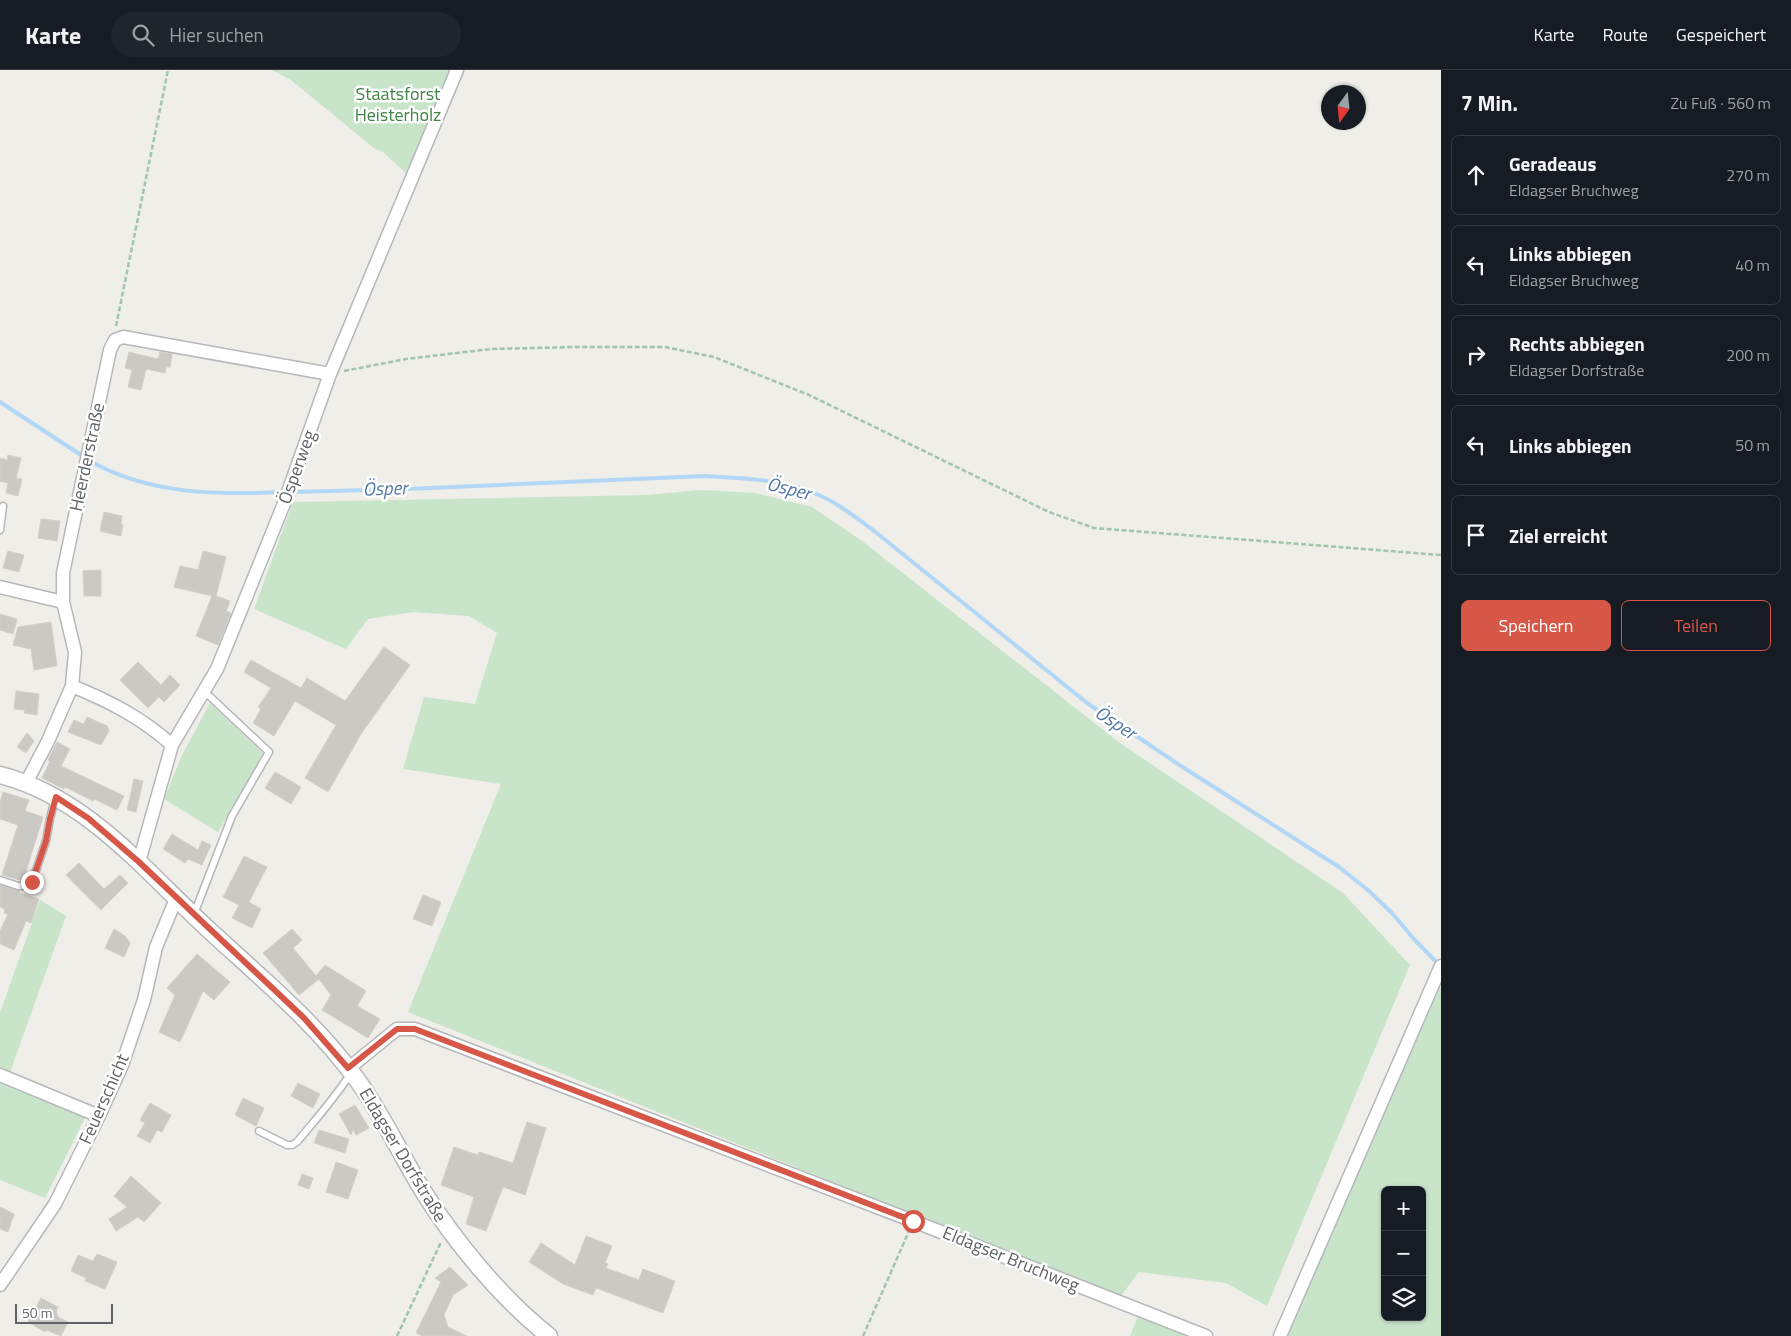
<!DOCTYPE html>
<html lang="de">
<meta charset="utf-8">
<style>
body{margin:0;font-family:"Titillium Web",sans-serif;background:#20242c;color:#f1f3f6}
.controls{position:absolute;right:15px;bottom:15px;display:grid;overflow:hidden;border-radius:8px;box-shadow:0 1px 4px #0004}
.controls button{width:45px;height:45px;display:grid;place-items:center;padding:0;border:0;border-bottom:1px solid #363941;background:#171b24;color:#f1f3f6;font:25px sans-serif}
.compass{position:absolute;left:1321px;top:15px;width:45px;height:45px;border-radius:50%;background:#171b24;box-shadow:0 1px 4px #0004;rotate:195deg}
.scale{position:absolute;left:15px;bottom:12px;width:98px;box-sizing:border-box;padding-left:5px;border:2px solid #5f6266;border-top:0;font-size:14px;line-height:18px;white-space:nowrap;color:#5f6266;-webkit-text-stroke:4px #fff;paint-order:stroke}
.stop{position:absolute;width:15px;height:15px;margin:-11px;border:4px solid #d65747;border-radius:50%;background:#fff}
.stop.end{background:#d65747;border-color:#fff;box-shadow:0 1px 5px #0008}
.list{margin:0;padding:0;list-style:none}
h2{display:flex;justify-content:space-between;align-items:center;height:65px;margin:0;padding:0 20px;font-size:21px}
h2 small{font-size:16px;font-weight:400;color:#9ea1a6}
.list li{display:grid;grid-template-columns:32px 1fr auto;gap:15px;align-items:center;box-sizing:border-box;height:80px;margin:0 10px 10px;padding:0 10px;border:1px solid #363941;border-radius:8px}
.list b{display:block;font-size:19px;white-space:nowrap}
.list p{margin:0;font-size:16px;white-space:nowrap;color:#9ea1a6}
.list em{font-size:16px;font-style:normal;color:#9ea1a6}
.actions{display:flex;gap:10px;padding:15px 20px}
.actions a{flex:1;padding:11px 0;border:1px solid #d65747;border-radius:8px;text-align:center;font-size:18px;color:#d65747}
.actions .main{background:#d65747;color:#fff}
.icon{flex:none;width:28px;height:28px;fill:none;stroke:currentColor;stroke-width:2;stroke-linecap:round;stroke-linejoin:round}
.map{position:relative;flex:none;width:1441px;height:1266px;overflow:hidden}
header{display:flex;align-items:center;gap:30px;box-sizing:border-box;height:70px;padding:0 25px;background:#171b24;border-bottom:1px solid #363941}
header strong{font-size:24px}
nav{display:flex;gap:28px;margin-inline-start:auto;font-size:18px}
.search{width:350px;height:45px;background:#20242c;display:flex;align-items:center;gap:12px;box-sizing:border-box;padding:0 18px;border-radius:28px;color:#9ea1a6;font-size:19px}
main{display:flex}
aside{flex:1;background:#171b24}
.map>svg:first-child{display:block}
.green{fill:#c8e4c9;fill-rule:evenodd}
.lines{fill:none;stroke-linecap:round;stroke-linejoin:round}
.stream{stroke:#b2d6f6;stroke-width:4}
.building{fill:#cbc9c4;stroke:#d4d0c7}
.service-casing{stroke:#b5b7bb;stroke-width:9}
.minor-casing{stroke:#b5b7bb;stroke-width:15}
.tertiary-casing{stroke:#b5b7bb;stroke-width:19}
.path{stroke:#a1c4ad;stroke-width:2.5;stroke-dasharray:5 2.5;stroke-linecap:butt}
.service{stroke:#fff;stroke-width:6}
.minor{stroke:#fff;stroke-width:12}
.tertiary{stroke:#fff;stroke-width:16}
.route{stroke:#d65747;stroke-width:6}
.labels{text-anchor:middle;stroke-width:5;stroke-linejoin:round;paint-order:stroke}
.park-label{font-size:18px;fill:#418446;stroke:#fff}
.street-label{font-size:18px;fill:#5f6266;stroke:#fff}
.water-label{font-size:19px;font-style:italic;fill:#4f77a6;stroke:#fff}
</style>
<header>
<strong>Karte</strong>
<div class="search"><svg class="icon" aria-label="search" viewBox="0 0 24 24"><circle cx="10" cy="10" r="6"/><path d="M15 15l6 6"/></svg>Hier suchen</div>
<nav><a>Karte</a><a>Route</a><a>Gespeichert</a></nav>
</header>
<main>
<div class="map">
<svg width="1441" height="1266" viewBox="0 0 1441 1266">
<rect width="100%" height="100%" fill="#efeee8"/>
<path class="green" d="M272,0h179l-45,103 -23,-21 -8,-3 -84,-69z
M701,420l55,3 56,14 50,34 258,202 223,150 67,72 -143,341 -41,-23 -87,-11 -19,25 -712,-285 93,-228 -98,-15 21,-72 51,7 22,-71 -28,-17 -56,-4 -45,7 -22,30 -92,-40 39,-107 354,-7z
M210,633l54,51 -46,78 -54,-33 18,-44z
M40,830l26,16 -57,159 -9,-4v-58z
M1440,917l1,1v348h-155zM1385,1120h37v127h-37z
M0,1009l86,37 -41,82 -45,-18z
M1139,1244l52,22h-61z"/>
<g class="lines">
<path class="stream" d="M0,332l84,55
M90,391c60,34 128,34 195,31
M292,422l116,-3 297,-13c37,2 75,3 109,17 21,8 40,23 59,37l214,173 94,63 158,101 30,24 23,22 21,25 26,27"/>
</g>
<path class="building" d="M129,282l29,7 2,-7 12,2 -2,13h-4l-1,6 -19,-4 -5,21 -13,-3 4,-17 -7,-2z
M8,385l13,3 -5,20 6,1 -4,17 -12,-3 2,-10 -8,-2v-23l7,2z
M104,442l18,4 -1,8 2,1 -2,11 -21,-5z
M41,449l19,2 -3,20 -19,-3z
M8,481l16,4 -5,17 -16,-4z
M203,481l23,6 -10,39 14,5 -4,10 5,2 -13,32 -22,-9 16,-40 -38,-9 6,-21 18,4z
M101,500v26h-17l-1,-25z
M0,544l17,5 -4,15 -13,-4z
M51,552l6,44 -23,4 -3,-21 -18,-4 5,-18z
M384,577l26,18 -49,69 -33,58 -23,-14 31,-53 -41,-24 -21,35 -21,-13 8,-14 -3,-2 13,-19 -27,-16 7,-12 50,28 6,-10 38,23z
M138,592l23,23 9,-10 10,10 -16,17 -5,-5 -11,11 -28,-28z
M16,621l23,3 -2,21 -13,-2 1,-3 -11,-1z
M87,647l20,9 2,5 -8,14 -33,-13 6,-12 10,4z
M27,663l7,8 -8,12 -9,-6z
M57,672l13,7 -9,17 63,30 -7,14 -23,-11 -1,2 -28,-14 -1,2 -22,-11 8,-17 -2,-1z
M275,702l26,15 -10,17 -26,-16z
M134,709l9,2 -7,31 -9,-2z
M3,722l26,8 -4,11 18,6 -20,64 -21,-6 16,-50 -18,-6v-17z
M172,764l26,16 4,-9 9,4 -9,20 -14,-6 -3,4 -22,-14z
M244,786l23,11 -18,35 12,7 -9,19 -20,-10 7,-13 -16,-8z
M79,793l25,26 16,-14 8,8 -27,27 -35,-35z
M0,815l20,6 -1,2 20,6 -8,24 -5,-2 -12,29 -14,-6v-13l8,-17 -4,-1 1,-4 -5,-2z
M423,825l18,7 -9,24 -19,-7z
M114,859l11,7 5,7 -6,14 -19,-9z
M292,859l10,11 -9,8 23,28 9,-11 41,26 -9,15 23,13 -12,19 -46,-28 9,-15 -12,-16 -20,16 -36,-42z
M197,884l33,28 -16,18 -11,-9 -23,51 -21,-10 16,-37 -8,-7z
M298,1013l22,11 -7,14 -22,-12z
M243,1028l21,10 -8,18 -21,-11z
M150,1033l21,12 -9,17 -5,-2 -7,13 -13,-7 8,-13 -5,-3z
M355,1035l14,23 -13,7 -3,-6 -2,6 -12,-21z
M527,1052l19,6 -21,67 -22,-8 -17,44 -20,-7 8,-27 -33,-12 13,-38 24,8 1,-3 34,11z
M319,1060l30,9 -4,14 -31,-10z
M336,1092l22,8 -10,29 -22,-7z
M302,1104l11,4 -4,11 -11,-4z
M131,1106l30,27 -17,19 -6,-5 -22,14 -7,-12 18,-12 -13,-11z
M0,1137l14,7 -6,18 -8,-3z
M586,1166l26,10 -7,17 3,1 -2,4 33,12 4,-11 32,12 -12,32 -67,-25 -3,7 -30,-11 -34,-22 12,-19 34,22z
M97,1184l20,8 -12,27 -20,-8 1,-3 -15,-7 7,-16 15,6z
M450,1197l18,18 -15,10 -9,20 4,12 19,9h-44l-7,-3 25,-51 -6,-4z
M41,1228l17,9 -2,4 2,6 10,5 -7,14 -15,-6 -1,2 -17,-10z"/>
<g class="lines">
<defs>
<path id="service" d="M0,460l3,-24
M0,810l18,6h12l2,-4 14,-41 4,-22 5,-21
M194,844l38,-98 37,-64 -65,-61
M259,1061l28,14h5l5,-3c19,-23 38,-44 54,-69"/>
<path id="minor" d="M0,517l63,15
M72,616c37,15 70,32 100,59
M26,713l22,-42 24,-55 3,-34 -12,-50v-29l47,-223 5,-10 8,-3 207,37
M139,792l33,-117 45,-76 66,-163 47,-132 127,-304
M349,998l48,-39h18l498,192 293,115
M0,1005l99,41
M0,1215l55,-81 44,-88 23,-51 22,-65 12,-53 20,-48
M1280,1266l161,-370"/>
<path id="tertiary" d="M0,705c87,22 146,97 209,155 52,48 108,94 149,151 25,35 43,74 65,110 32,51 79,108 126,145"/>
</defs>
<use href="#service" class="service-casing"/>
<use href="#minor" class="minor-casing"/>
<use href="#tertiary" class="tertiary-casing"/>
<path class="path" d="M116,256l52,-256
M344,301l62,-12 85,-10 86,-2h88l49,10 95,38 240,117 45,16 347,27
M397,1266l44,-94
M863,1266l46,-105"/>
<use href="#service" class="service"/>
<use href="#minor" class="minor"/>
<use href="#tertiary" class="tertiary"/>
</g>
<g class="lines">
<path class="route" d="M32,812l14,-41 4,-22 6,-22 32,21 51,44 165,156 44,50 49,-39h18l498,192"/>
</g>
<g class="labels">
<g class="park-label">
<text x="398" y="30">Staatsforst<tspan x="398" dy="21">Heisterholz</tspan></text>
</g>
<g class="street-label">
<text transform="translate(87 387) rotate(-78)" y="6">Heerderstraße</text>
<text transform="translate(297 397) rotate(-70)" y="6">Ösperweg</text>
<text transform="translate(104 1029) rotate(-66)" y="6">Feuerschicht</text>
<text transform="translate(403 1085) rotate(59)" y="6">Eldagser Dorfstraße</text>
<text transform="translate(1011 1189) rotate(22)" y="6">Eldagser Bruchweg</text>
</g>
<g class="water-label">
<text transform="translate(385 418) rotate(-2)" y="7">Ösper</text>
<text transform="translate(789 418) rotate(14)" y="7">Ösper</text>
<text transform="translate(1116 652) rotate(33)" y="7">Ösper</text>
</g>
</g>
</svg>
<div class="controls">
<button>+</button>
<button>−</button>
<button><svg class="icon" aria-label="layers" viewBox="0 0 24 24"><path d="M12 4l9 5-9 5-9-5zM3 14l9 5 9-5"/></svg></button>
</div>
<svg class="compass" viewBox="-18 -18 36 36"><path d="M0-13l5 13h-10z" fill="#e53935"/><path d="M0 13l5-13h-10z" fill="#9ea1a6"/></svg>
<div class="scale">50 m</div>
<div class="stop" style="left:913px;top:1151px"></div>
<div class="stop end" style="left:32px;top:812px"></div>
</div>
<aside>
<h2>7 Min.<small>Zu Fuß · 560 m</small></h2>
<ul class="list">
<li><svg class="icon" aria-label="ahead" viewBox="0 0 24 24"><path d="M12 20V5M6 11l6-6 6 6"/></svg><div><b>Geradeaus</b><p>Eldagser Bruchweg</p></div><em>270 m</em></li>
<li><svg class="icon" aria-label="left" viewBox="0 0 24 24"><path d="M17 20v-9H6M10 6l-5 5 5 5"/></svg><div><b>Links abbiegen</b><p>Eldagser Bruchweg</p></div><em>40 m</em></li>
<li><svg class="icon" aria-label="right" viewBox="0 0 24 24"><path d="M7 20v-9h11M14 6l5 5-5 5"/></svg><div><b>Rechts abbiegen</b><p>Eldagser Dorfstraße</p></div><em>200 m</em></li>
<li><svg class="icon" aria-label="left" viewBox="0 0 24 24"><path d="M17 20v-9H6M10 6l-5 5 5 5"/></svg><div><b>Links abbiegen</b></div><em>50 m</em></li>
<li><svg class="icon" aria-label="arrive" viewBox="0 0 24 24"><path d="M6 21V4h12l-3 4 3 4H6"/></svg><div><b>Ziel erreicht</b></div></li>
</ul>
<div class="actions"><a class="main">Speichern</a><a>Teilen</a></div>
</aside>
</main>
